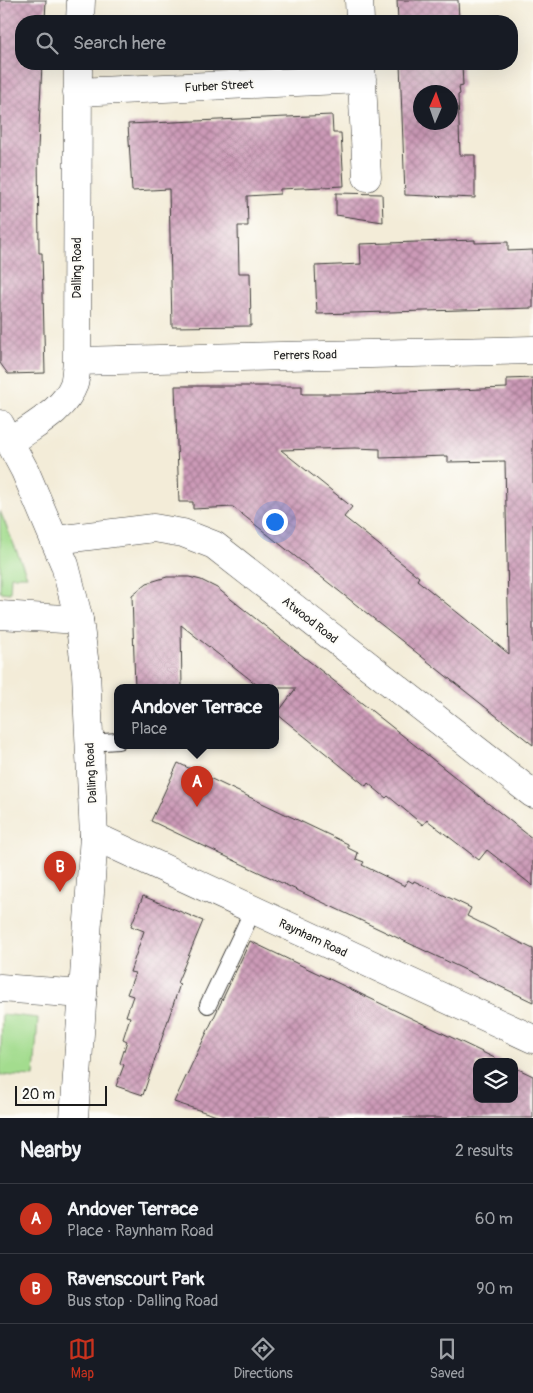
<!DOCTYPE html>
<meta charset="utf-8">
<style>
body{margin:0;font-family:Pangolin,sans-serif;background:#242831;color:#f1f3f6}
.controls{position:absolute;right:15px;bottom:15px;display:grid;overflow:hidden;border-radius:10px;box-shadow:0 5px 20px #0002}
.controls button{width:45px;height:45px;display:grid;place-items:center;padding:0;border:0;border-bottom:1px solid #363941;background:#171b24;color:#f1f3f6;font:25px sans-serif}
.compass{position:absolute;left:413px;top:85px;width:45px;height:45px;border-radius:50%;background:#171b24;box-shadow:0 5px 20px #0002;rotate:2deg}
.scale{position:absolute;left:15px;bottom:12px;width:92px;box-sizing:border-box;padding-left:5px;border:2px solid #1c1c1c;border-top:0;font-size:14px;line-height:18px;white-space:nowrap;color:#1c1c1c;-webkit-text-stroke:4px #fdfcf7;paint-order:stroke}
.you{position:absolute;left:274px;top:521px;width:18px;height:18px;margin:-12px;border:4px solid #fff;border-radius:50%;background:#1a73e8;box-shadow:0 0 0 8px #1a73e833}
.badge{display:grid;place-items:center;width:32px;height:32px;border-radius:50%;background:#c8321e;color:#fff;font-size:16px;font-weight:700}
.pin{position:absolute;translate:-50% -41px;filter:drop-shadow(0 1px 2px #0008)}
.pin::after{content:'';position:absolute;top:26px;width:18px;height:15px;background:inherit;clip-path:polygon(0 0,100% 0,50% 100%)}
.popup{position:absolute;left:114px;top:684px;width:165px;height:65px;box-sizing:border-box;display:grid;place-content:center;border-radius:10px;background:#171b24;filter:drop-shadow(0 1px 4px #0005);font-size:16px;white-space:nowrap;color:#9ea1a6}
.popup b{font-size:19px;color:#f1f3f6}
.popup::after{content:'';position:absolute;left:50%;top:100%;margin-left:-10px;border:10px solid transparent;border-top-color:#171b24}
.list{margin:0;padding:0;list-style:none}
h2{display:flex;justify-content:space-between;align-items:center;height:65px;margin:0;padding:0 20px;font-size:21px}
h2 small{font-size:16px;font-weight:400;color:#9ea1a6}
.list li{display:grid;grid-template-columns:32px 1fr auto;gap:15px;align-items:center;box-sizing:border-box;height:70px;padding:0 20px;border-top:1px solid #363941}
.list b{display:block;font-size:19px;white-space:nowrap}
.list p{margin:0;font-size:16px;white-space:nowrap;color:#9ea1a6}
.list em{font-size:16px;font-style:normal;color:#9ea1a6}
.icon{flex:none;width:28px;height:28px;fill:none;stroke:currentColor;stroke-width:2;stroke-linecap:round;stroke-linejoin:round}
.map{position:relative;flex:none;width:533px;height:1118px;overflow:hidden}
.search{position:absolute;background:#171b24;box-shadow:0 5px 20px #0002;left:15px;right:15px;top:15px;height:55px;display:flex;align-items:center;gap:12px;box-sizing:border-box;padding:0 18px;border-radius:20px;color:#9ea1a6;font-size:19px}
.sheet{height:205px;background:#171b24}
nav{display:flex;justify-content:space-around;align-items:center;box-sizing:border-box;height:70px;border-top:1px solid #363941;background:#171b24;font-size:14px;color:#9ea1a6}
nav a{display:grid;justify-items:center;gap:2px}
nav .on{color:#c8321e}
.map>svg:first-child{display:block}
.green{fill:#a3dc8e;stroke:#607c55}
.building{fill:url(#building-cross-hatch);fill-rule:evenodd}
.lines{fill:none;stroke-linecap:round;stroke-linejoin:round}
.lane-casing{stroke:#3c3b38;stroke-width:18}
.street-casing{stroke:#3c3b38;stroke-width:29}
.secondary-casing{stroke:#3c3b38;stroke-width:29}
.lane{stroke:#fff;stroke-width:16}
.street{stroke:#fff;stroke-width:28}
.secondary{stroke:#fff;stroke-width:28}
.labels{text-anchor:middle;stroke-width:4;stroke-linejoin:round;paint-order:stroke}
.street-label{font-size:12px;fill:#1c1c1c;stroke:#fdfcf7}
</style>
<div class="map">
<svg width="533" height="1118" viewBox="0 0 533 1118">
<defs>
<pattern id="building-cross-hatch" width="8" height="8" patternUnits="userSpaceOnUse" patternTransform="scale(1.25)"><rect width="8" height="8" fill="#cc9ab7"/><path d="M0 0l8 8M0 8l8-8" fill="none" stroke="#a57d94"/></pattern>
</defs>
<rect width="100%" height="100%" fill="#fdfcf7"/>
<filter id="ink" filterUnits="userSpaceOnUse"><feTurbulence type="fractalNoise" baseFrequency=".02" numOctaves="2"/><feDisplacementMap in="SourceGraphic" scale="10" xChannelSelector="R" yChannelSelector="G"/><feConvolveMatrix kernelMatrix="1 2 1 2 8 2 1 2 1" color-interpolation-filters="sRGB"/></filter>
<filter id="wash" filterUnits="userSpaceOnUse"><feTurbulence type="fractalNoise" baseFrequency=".0096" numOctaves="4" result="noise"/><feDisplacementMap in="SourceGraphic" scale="20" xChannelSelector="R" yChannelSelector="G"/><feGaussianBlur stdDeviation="1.12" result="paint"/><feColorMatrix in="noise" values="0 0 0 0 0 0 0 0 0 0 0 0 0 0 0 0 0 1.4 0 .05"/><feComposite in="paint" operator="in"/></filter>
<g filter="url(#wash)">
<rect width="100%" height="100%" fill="#f3ecd8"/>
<path class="green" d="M0,511l27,65h-16l-1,17 -10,-1z
M2,1014l36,4 -4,59 -34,-2z"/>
<g id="blocks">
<path class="building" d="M0,0h46l-1,21h-24v43h21l-4,84 1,105h3l3,120 -37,1 -8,-11z
M397,0h61l1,21h-61z
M400,64h62l1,22 -4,1 1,7 -2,1 2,60h15v43l-70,-3zM420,92h30v30h-30z
M332,115l1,18h8l3,53 -64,3v5l-33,2 1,30h-10l1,47h11l1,53 -79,1 -3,-138 -37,2 -4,-67z
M336,193l46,1 1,28 -47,-7z
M475,240v3l33,-1v9l25,-1v58l-216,6 -2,-48 46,-2 -1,-20z
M533,378v367l-300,-238 -40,2v-7h-14l-4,-116h127v8h52l153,-6v-9zM355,448l25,1v9l68,-2v6l57,-1 4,193 -92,-74 2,-3 -75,-60 8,-10 -71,-57z
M167,577h22l12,3 16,8 316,251v47l-46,-36 -8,10 -52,-40 -4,5 -35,-29 -2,2 -18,-15 -2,3 -89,-72 19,-26h-35l-80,-63 1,63h-47l-3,-93 15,-12z
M178,763l170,81v4l10,5 -2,6 8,3 -2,3 43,21 3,-6 5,3 1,-2 57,27 -4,8 66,33v53l-382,-181z
M143,896l60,25 -26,62 3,1 -37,111 -27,-9 8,-21 -4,-2 7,-22 -4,-2 7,-22 -4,-1 7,-20 -6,-2 8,-21 -5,-1 14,-41 -13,-5z
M250,941l253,121h-26v37h37v-32l19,9v42h-310l-49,-16z"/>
</g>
</g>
<g filter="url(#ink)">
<use href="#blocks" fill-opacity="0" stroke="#3c3b38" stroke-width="1"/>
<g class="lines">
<defs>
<path id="lane" d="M89,743l29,-2
M208,1005l45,-95"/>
<path id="street" d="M359,0l1,21
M80,21l1,-21
M361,64l6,113
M77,92l285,-13
M77,361l456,-11
M11,442c21,-16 53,-31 63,-58 2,-7 2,-16 3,-23l1,-297
M56,540l98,-12 29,5 31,12 319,249
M0,615l79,5
M94,836l439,203
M0,988l83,6"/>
<path id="secondary" d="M0,424l25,47 40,94 14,55 7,53 8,163 -20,282"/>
</defs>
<use href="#lane" class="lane-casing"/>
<use href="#street" class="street-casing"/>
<use href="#secondary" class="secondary-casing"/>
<use href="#lane" class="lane"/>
<use href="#street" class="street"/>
<use href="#secondary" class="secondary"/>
</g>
</g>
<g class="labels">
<g class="street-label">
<text transform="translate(219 86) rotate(-3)" y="4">Furber Street</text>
<text transform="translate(77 268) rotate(-90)" y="4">Dalling Road</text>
<text transform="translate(305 355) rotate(-1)" y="4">Perrers Road</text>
<text transform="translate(310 620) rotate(38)" y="4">Atwood Road</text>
<text transform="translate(91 773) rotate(-93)" y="4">Dalling Road</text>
<text transform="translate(313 938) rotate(25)" y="4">Raynham Road</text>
</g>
</g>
</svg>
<div class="controls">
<button><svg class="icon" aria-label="layers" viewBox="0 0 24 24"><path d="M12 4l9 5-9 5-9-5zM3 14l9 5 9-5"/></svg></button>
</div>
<svg class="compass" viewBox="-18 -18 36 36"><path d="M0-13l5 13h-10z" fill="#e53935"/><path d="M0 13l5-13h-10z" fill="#9ea1a6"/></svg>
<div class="scale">20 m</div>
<div class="you"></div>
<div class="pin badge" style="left:197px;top:807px">A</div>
<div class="popup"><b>Andover Terrace</b>Place</div>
<div class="pin badge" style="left:60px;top:892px">B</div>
<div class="search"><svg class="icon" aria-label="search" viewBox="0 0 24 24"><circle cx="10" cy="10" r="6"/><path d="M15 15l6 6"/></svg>Search here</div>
</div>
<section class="sheet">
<h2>Nearby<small>2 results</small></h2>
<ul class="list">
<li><span class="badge">A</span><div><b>Andover Terrace</b><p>Place · Raynham Road</p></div><em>60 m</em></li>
<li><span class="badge">B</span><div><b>Ravenscourt Park</b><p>Bus stop · Dalling Road</p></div><em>90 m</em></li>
</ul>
</section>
<nav>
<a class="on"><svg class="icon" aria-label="map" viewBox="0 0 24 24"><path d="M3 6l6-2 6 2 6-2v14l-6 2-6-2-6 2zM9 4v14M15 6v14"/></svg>Map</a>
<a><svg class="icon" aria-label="directions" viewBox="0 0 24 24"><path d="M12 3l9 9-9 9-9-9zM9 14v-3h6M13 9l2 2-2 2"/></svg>Directions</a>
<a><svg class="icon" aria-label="saved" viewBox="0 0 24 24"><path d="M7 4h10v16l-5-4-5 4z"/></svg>Saved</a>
</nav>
